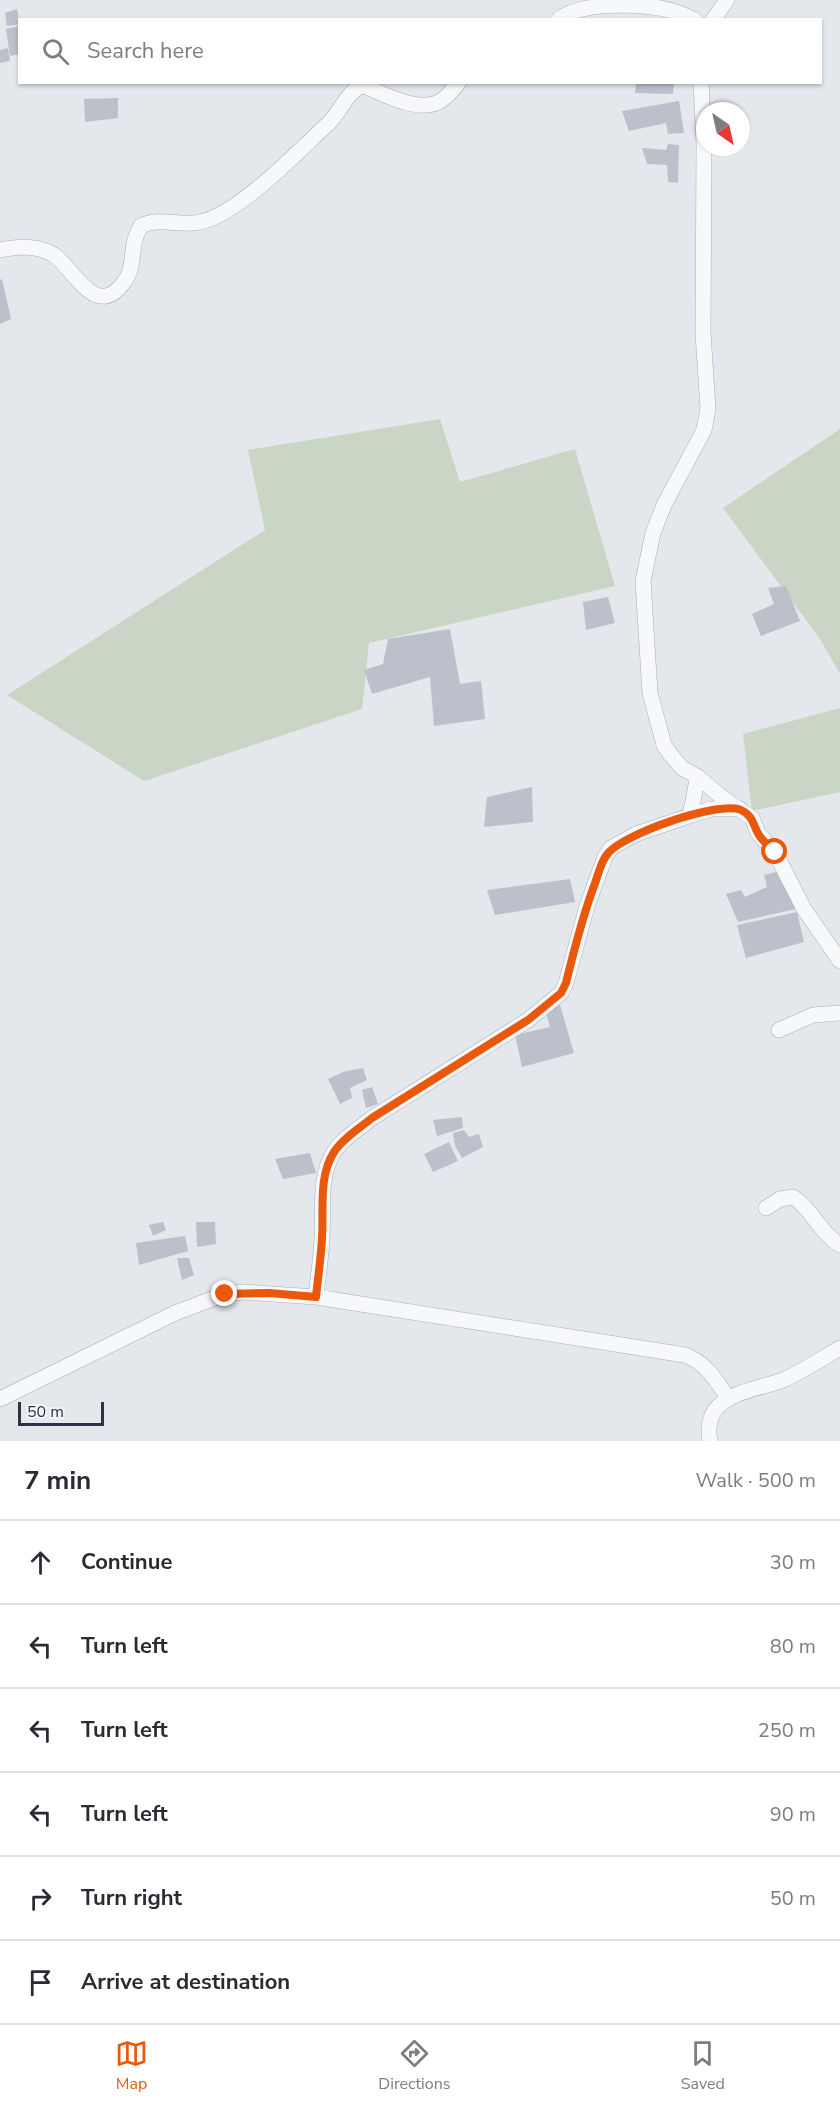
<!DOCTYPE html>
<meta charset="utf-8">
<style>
body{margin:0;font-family:"Nunito Sans",sans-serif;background:#f7f7f7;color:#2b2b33}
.compass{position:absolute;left:696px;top:102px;width:54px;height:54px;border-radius:50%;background:#fff;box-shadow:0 2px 4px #0004;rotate:146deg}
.scale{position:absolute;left:18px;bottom:15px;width:86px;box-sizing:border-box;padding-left:6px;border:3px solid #2b3445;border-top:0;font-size:16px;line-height:21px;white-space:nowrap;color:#2b3445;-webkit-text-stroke:4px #f4f6f9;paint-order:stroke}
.stop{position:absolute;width:18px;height:18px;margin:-14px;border:4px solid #ea580c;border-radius:50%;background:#fff}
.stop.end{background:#ea580c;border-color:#fff;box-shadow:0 2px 6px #0008}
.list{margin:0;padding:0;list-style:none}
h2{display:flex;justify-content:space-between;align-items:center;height:78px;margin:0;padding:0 24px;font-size:26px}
h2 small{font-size:20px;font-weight:400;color:#7c7c81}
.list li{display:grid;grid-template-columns:39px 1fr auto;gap:18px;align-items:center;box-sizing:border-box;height:84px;padding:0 24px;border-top:2px solid #e1e1e2}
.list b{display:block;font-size:22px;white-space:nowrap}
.list em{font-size:20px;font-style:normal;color:#7c7c81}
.icon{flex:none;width:33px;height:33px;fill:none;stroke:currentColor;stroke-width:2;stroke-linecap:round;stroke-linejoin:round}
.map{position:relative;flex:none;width:840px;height:1441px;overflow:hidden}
.search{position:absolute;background:#fff;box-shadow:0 2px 4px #0004;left:18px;right:18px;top:18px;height:66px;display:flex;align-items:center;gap:15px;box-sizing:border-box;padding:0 21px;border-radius:0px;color:#7c7c81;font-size:22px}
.sheet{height:582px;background:#fff}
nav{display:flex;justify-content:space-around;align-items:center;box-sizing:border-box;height:84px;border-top:2px solid #e1e1e2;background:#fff;font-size:16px;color:#7c7c81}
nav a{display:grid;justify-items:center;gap:3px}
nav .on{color:#ea580c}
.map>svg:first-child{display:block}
.green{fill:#c9d6c5}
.building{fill:#bbc0ca}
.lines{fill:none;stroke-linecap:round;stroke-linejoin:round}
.minor-casing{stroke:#a9aeb7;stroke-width:16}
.minor{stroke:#f7f8fa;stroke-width:15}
.route{stroke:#ea580c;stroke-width:8}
</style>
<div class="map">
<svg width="840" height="1441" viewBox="0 0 840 1441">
<rect width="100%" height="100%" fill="#e4e7ec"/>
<path class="green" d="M440,419l20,63 115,-33 40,137 -246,57 -7,66 -218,72 -137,-86 258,-165 -17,-80z
M840,429v245l-20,-35 -97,-131z
M840,708v84l-88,19 -9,-77z"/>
<path class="building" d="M17,9l3,15 -13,2 -2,-13z
M20,26v28l-10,2 -4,-27z
M8,48l2,13 -10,2v-13z
M636,82h38l-1,12 -38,-1z
M118,98v20l-33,4 -1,-23z
M679,101l5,32 -16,1 -2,-11 -37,8 -7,-20z
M668,144l11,1 -1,38 -10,-1 -1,-17 -20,-1 -5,-16 24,2z
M2,279l9,40 -11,5v-44z
M786,586l14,35 -39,15 -9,-22 22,-10 -6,-16z
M608,597l7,26 -29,7 -3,-28z
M450,629l10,55 21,-3 4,38 -51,7 -4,-49 -58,17 -8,-24 19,-6 5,-25z
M532,787l1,35 -49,5 3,-30z
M780,871l16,38 -58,13 -12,-28 15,-4 4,7 22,-10 -3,-12z
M570,879l5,23 -80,13 -8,-25z
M797,912l7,30 -58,16 -9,-33z
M560,1005l14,48 -52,14 -7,-32 35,-8 -5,-18z
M363,1068l4,12 -17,8 2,10 -12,6 -12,-25 15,-7z
M372,1087l6,17 -12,4 -4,-18z
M462,1117l1,11 -26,8 -4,-16z
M464,1130l5,7 10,-3 4,13 -21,11 -7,-12 -2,-13z
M449,1142l9,19 -25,11 -9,-18z
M310,1153l6,20 -33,6 -8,-20z
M163,1222l3,8 -13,6 -4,-11z
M196,1222h19l1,22 -19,3z
M185,1236l3,15 -49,14 -3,-22z
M177,1258h12l5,17 -12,5z"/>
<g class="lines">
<defs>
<path id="minor" d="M558,20c22,-19 87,-17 115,-9 7,2 15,6 22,9
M713,20l14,-20
M701,82l3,63 -1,188 5,76 -4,21 -40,75 -11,28 -10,48 7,112 14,52 6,9 12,14 16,9 26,22 28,19 6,15 17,19 29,57 36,52
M0,250c16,-4 39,-5 54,5 20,14 42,66 70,27 13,-17 4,-36 17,-56 20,-10 38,1 59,-4 38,-7 99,-72 129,-99 12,-13 17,-29 33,-38 21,9 59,30 80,15 7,-5 12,-12 17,-18
M689,816c5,-13 5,-25 9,-39
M779,1030l34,-15 27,-2
M766,1208l14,-9 13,-2c19,12 27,36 47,48
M316,1297c2,-20 5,-39 6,-59 2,-28 -4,-61 12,-86 9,-14 26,-24 38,-34l156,-98 33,-27 5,-10 21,-77 18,-49 6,-9 25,-14 53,-18 22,-7h29
M0,1399l175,-86 50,-19 19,-2 72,5 369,58c21,8 31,25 43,43
M710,1441c-2,-10 -1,-22 5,-31 15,-19 47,-22 68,-30 20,-9 38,-21 57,-32"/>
</defs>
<use href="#minor" class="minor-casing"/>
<use href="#minor" class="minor"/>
</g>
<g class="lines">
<path class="route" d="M225,1294l44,-1 47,4c2,-20 5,-39 6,-59 2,-28 -4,-61 12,-86 9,-14 26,-24 38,-34l156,-98 33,-27 5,-10c8,-33 16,-65 28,-97 4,-10 6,-22 12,-30 12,-21 114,-56 135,-46 13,6 12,16 18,25 4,7 11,11 16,17"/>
</g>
</svg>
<svg class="compass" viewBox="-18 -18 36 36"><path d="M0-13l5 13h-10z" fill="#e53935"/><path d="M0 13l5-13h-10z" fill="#7c7c81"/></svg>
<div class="scale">50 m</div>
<div class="stop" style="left:775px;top:852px"></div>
<div class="stop end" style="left:225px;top:1294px"></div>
<div class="search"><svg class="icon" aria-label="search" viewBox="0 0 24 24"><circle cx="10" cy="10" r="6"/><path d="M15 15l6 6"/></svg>Search here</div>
</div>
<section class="sheet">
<h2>7 min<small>Walk · 500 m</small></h2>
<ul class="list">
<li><svg class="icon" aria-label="ahead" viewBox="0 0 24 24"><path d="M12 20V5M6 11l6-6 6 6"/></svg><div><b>Continue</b></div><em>30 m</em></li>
<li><svg class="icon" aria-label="left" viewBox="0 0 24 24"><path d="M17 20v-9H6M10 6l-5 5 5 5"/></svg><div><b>Turn left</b></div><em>80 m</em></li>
<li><svg class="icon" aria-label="left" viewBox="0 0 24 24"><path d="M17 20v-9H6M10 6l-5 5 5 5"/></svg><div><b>Turn left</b></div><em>250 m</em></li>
<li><svg class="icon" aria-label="left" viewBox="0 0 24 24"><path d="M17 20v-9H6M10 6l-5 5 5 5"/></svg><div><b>Turn left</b></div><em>90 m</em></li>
<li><svg class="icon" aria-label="right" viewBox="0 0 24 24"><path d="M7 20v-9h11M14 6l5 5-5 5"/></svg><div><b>Turn right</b></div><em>50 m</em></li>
<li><svg class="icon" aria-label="arrive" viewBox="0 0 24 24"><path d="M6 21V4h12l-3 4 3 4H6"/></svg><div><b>Arrive at destination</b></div></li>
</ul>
</section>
<nav>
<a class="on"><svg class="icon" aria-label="map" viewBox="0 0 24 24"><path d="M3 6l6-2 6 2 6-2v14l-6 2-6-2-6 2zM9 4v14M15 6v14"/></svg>Map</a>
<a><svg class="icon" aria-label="directions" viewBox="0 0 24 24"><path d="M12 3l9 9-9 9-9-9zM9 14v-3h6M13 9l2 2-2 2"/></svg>Directions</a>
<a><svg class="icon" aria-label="saved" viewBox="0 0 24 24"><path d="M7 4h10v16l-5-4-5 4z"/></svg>Saved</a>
</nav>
